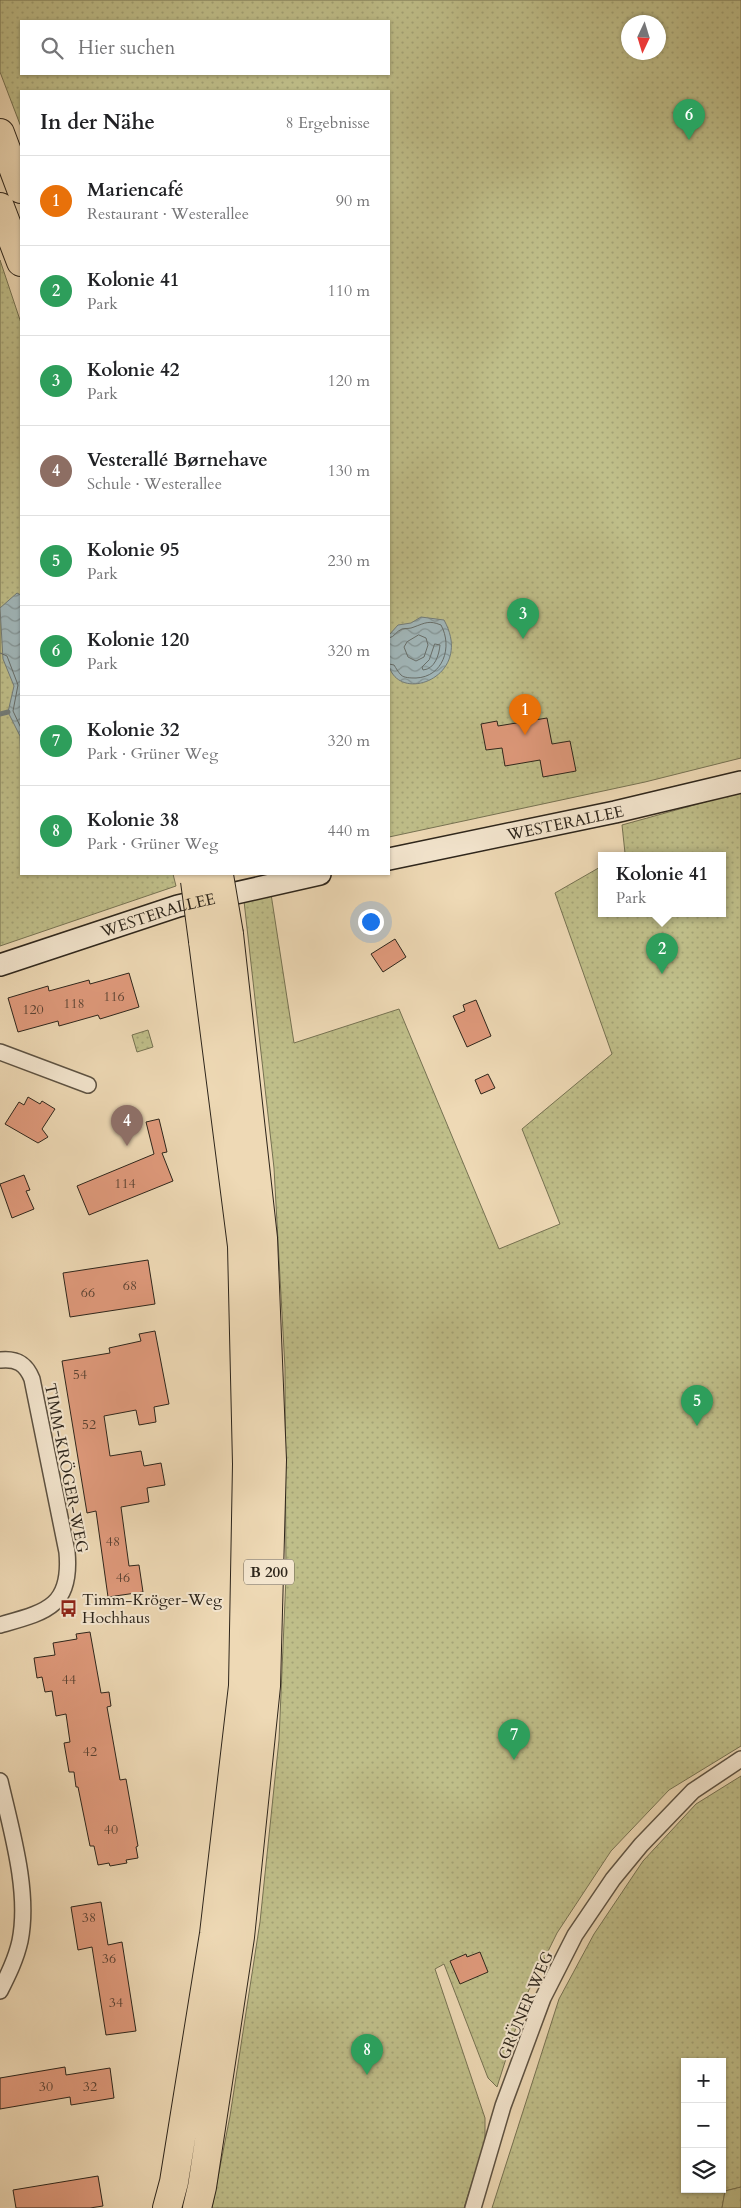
<!DOCTYPE html>
<html lang="de">
<meta charset="utf-8">
<style>
body{margin:0;font-family:Cardo,serif;background:#f6f6f6;color:#202124}
.controls{position:absolute;right:15px;bottom:15px;display:grid;overflow:hidden;border-radius:0px;box-shadow:0 1px 4px #0004}
.controls button{width:45px;height:45px;display:grid;place-items:center;padding:0;border:0;border-bottom:1px solid #e0e0e0;background:#fff;color:#202124;font:25px sans-serif}
.compass{position:absolute;left:621px;top:15px;width:45px;height:45px;border-radius:50%;background:#fff;box-shadow:0 1px 4px #0004;rotate:184deg}
.you{position:absolute;left:370px;top:921px;width:18px;height:18px;margin:-12px;border:4px solid #fff;border-radius:50%;background:#1a73e8;box-shadow:0 0 0 8px #1a73e833}
.badge{display:grid;place-items:center;width:32px;height:32px;border-radius:50%;background:#0b8043;color:#fff;font-size:16px;font-weight:700}
.pin{position:absolute;translate:-50% -41px;filter:drop-shadow(0 1px 2px #0008)}
.pin::after{content:'';position:absolute;top:26px;width:18px;height:15px;background:inherit;clip-path:polygon(0 0,100% 0,50% 100%)}
.popup{position:absolute;left:598px;top:852px;width:128px;height:65px;box-sizing:border-box;display:grid;place-content:center;border-radius:0px;background:#fff;filter:drop-shadow(0 1px 4px #0005);font-size:16px;white-space:nowrap;color:#757577}
.popup b{font-size:19px;color:#202124}
.popup::after{content:'';position:absolute;left:50%;top:100%;margin-left:-10px;border:10px solid transparent;border-top-color:#fff}
.list{margin:0;padding:0;list-style:none}
h2{display:flex;justify-content:space-between;align-items:center;height:65px;margin:0;padding:0 20px;font-size:21px}
h2 small{font-size:16px;font-weight:400;color:#757577}
.list li{display:grid;grid-template-columns:32px 1fr auto;gap:15px;align-items:center;box-sizing:border-box;height:90px;padding:0 20px;border-top:1px solid #e0e0e0}
.list b{display:block;font-size:19px;white-space:nowrap}
.list p{margin:0;font-size:16px;white-space:nowrap;color:#757577}
.list em{font-size:16px;font-style:normal;color:#757577}
.icon{flex:none;width:28px;height:28px;fill:none;stroke:currentColor;stroke-width:2;stroke-linecap:round;stroke-linejoin:round}
.map{position:relative;flex:none;width:741px;height:2208px;overflow:hidden}
.search{position:absolute;background:#fff;box-shadow:0 1px 4px #0004;left:20px;top:20px;width:370px;height:55px;display:flex;align-items:center;gap:12px;box-sizing:border-box;padding:0 18px;border-radius:0px;color:#757577;font-size:19px}
.panel{position:absolute;background:#fff;box-shadow:0 1px 4px #0004;left:20px;top:90px;width:370px;height:785px;border-radius:0px}
.map>svg:first-child{display:block}
.green{fill:url(#green-dots);stroke:#767252;fill-rule:evenodd}
.forest{fill:url(#forest-crowns);stroke:#767252}
.water{fill:url(#water-waves);stroke:#737d7a}
.lines{fill:none;stroke-linecap:round;stroke-linejoin:round}
.shore{stroke:#676e6a;stroke-width:1}
.stream{stroke:#737d7a;stroke-width:5}
.building{fill:#e09a7c;stroke:#2d251b}
.street-casing{stroke:#5d5242;stroke-width:18}
.secondary-casing{stroke:#2d251b;stroke-width:24}
.highway-casing{stroke:#2d251b;stroke-width:30}
.street{stroke:#f4e6cf;stroke-width:15}
.secondary{stroke:#f4e6cf;stroke-width:21}
.highway{stroke:#eed9b5;stroke-width:28}
.highway-bridge-casing{stroke:#2d251b;stroke-width:30;stroke-linecap:butt}
.highway-bridge{stroke:#eed9b5;stroke-width:28}
.labels{text-anchor:middle;stroke-width:4;stroke-linejoin:round;paint-order:stroke}
.number-label{font-size:14px;fill:#5a4233}
.shield{fill:#f4e6cf;stroke:#695f51;stroke-width:1}
.shield-label{font-size:15px;font-weight:bold;fill:#2d251b}
.street-label{font-size:16px;fill:#2d251b;stroke:#f4e6cf}
.poi-label{font-size:16px;fill:#2d251b;stroke:#f4e6cf;text-anchor:start}
</style>
<div class="map">
<svg width="741" height="2208" viewBox="0 0 741 2208">
<defs>
<pattern id="green-dots" width="8" height="8" patternUnits="userSpaceOnUse" patternTransform="scale(1.25)"><rect width="8" height="8" fill="#bfbe89"/><path d="M2 2h.1M6 6h.1" fill="none" stroke="#a4a376" stroke-width="1.8" stroke-linecap="round"/></pattern>
<pattern id="forest-crowns" width="20" height="18" patternUnits="userSpaceOnUse" patternTransform="scale(1.25)"><rect width="20" height="18" fill="#bfbe89"/><path d="M2 6a3 3 0 1 1 6 0M12 15a3 3 0 1 1 6 0" fill="none" stroke="#a4a376"/></pattern>
<pattern id="water-waves" width="16" height="10" patternUnits="userSpaceOnUse" patternTransform="scale(1.25)"><rect width="16" height="10" fill="#a1b7ba"/><path d="M0 5q4-4 8 0t8 0" fill="none" stroke="#849596"/></pattern>
</defs>
<rect width="100%" height="100%" fill="#eed9b5"/>
<filter id="stains"><feTurbulence type="fractalNoise" baseFrequency=".004" numOctaves="4"/><feColorMatrix values="0 0 0 0 .2 0 0 0 0 .09 0 0 0 0 .02 0 0 0 .5 -.17"/></filter>
<radialGradient id="worn" r=".72"><stop offset=".6" stop-color="#630" stop-opacity="0"/><stop offset="1" stop-color="#630" stop-opacity=".3"/></radialGradient>
<path class="green" d="M0,0h741v758l-96,24 -256,55v-746h-368v36l-21,-55zM21,21h368v53h-368zM628,22h30v30h-30z
M0,260l21,63v551h152l3,12 -176,60z
M741,792v954l-72,44 -58,61 -54,82 -31,63 -29,91 -9,-9 -44,-114 -9,5 50,149v23l-21,67h-252l18,-92 30,-194 19,-182 7,-163 -1,-209 -11,-200 -30,-267 27,-7 23,149 105,-34 100,240 61,-25 -38,-95 90,-75 -57,-161 47,-27v47h120v-58h-101l4,-2 -3,-28z
M148,1030l5,17 -16,5 -5,-17z
M741,1776v411l-16,4 -3,17h-230l67,-209 35,-65 49,-73 53,-57zM685,2062h37v127h-37z"/>
<path class="forest" d="M741,2187v21h-19l3,-17z"/>
<path class="water" d="M17,593l4,2v188l-1,-47 -12,-24 6,-26 -11,-27 -3,-51z
M421,617l23,3c31,56 -44,85 -55,46 -3,-9 0,-22 0,-31l9,-10 13,-2z"/>
<g class="lines">
<path class="shore" d="M419,635l7,3 2,7 -4,12 -8,4 -8,-4 -4,-10 3,-5z
M389,638c6,-1 7,-7 13,-9 4,-1 8,0 12,-2 11,-4 15,-7 27,-2 12,22 2,52 -25,53 -5,0 -12,0 -15,-3 -3,-3 -5,-7 -7,-10l-5,-1
M435,644l5,1c-1,10 -5,24 -17,25l-1,-3 7,-7z
M0,653l7,3 11,29 -5,26 8,17"/>
<path class="stream" d="M0,714l8,-2"/>
</g>
<path class="building" d="M547,718l5,26 18,-3 6,30 -33,6 -3,-17 -35,6 -3,-18 -16,2 -5,-26 16,-3 1,5z
M395,939l11,18 -23,15 -12,-18z
M129,973l10,34 -39,12 -2,-4 -39,11 -1,-5 -40,11 -10,-34 40,-12 1,5 40,-11 1,4z
M476,1000l15,36 -24,11 -14,-31 12,-5 -2,-6z
M488,1074l7,14 -14,6 -6,-14z
M28,1097l12,7 2,-3 13,8 -13,20 6,8 -10,6 -33,-19 14,-22 5,3z
M159,1119l8,33 -5,1 11,28 -84,34 -12,-29 77,-32 -8,-32z
M24,1175l6,15 -4,1 8,18 -22,9 -12,-34z
M148,1260l7,44 -85,13 -7,-44z
M155,1331l14,73 -15,3 2,15 -17,3 -3,-15 -32,6 6,40 31,-5 3,15 17,-3 4,22 -18,3 2,14 -28,5 8,59 10,-1 4,27 -35,5 -12,-86 -9,2 -25,-152 48,-8 -1,-5 32,-7 -2,-7z
M90,1632l11,61 8,-1 2,14 -4,1 13,73 6,-1 12,67 -2,1 2,11 -12,2 1,3 -17,3 -1,-3 -11,2 -4,-19h-4l-12,-59h-2l-2,-15h-5l-5,-29 6,-1 -4,-28 -10,2 -4,-25 -7,1 -3,-15 -5,1 -3,-20 21,-3 -2,-12 24,-4 -1,-5z
M101,1902l7,43 14,-3 14,89 -30,4 -14,-88 -14,3 -7,-43z
M480,1952l8,20 -28,12 -10,-23 16,-7 1,3z
M65,2067l1,8 44,-7 4,30 -43,7 -1,-8 -70,12v-31z
M98,2176l5,30 -13,2h-74l-3,-18z"/>
<g class="lines">
<defs>
<path id="street" d="M0,1052l88,33
M0,1360c17,-2 26,4 32,19l35,173c5,55 -21,60 -67,73
M0,1781c11,48 30,111 20,160 -4,18 -12,34 -20,50
M473,2208l30,-102 40,-108 32,-63 38,-56 28,-34 52,-54 48,-32"/>
<g id="secondary">
<path id="s1" d="M389,859l226,-47 126,-30"/>
<path id="s2" d="M0,965l178,-59 142,-32"/>
</g>
<path id="highway" d="M0,133l21,56
M0,207l21,55
M167,2208l7,-26 40,-248 29,-248 4,-222 -5,-218 -39,-305
M197,2208l5,-21 38,-250 26,-251 6,-226 -9,-222 -34,-304"/>
</defs>
<use href="#street" class="street-casing"/>
<use href="#secondary" class="secondary-casing"/>
<use href="#highway" class="highway-casing"/>
<use href="#street" class="street"/>
<use href="#secondary" class="secondary"/>
<use href="#highway" class="highway"/>
<defs>
<path id="highway-bridge" d="M219,875l10,59
M195,881l8,60"/>
</defs>
<use href="#highway-bridge" class="highway-bridge-casing"/>
<use href="#highway-bridge" class="highway-bridge"/>
</g>
<defs>
<symbol id="bus-bare" viewBox="-9 -9 18 18"><path d="M-5-6H5V4H4V6H2V4H-2V6H-4V4H-5ZM-3.5-4V0h7V-4ZM-3.5 1.2v1.5H-2V1.2ZM2 1.2v1.5H3.5V1.2Z" fill="#8f2418" stroke="#f4e6cf" stroke-width="2.5" paint-order="stroke"/></symbol>
</defs>
<g fill-rule="evenodd">
<use href="#bus-bare" x="56" y="1596" width="25" height="25"/>
</g>
<g class="labels">
<g class="number-label">
<text x="114" y="1001">116</text>
<text x="74" y="1008">118</text>
<text x="33" y="1014">120</text>
<text x="125" y="1188">114</text>
<text x="130" y="1290">68</text>
<text x="88" y="1297">66</text>
<text x="80" y="1379">54</text>
<text x="89" y="1429">52</text>
<text x="113" y="1546">48</text>
<text x="123" y="1582">46</text>
<text x="69" y="1684">44</text>
<text x="90" y="1756">42</text>
<text x="111" y="1834">40</text>
<text x="89" y="1922">38</text>
<text x="109" y="1963">36</text>
<text x="116" y="2007">34</text>
<text x="46" y="2091">30</text>
<text x="90" y="2091">32</text>
</g>
<rect class="shield" x="244" y="1559.5" width="50" height="25" rx="4"/>
<g class="shield-label">
<text x="269" y="1577">B 200</text>
</g>
<g class="street-label">
<text dy="6" stroke="none"><textPath href="#s1" startOffset="180">WESTERALLEE</textPath></text>
<text dy="6" stroke="none"><textPath href="#s2" startOffset="166">WESTERALLEE</textPath></text>
<text transform="translate(67 1468) rotate(79)" y="6">TIMM-KRÖGER-WEG</text>
<text transform="translate(525 2005) rotate(-67)" y="6">GRÜNER WEG</text>
</g>
<g class="poi-label">
<text x="82" y="1605">Timm-Kröger-Weg<tspan x="82" dy="18">Hochhaus</tspan></text>
</g>
</g>
<rect width="100%" height="100%" filter="url(#stains)"/>
<rect width="100%" height="100%" fill="url(#worn)"/>
</svg>
<div class="controls">
<button>+</button>
<button>−</button>
<button><svg class="icon" aria-label="layers" viewBox="0 0 24 24"><path d="M12 4l9 5-9 5-9-5zM3 14l9 5 9-5"/></svg></button>
</div>
<svg class="compass" viewBox="-18 -18 36 36"><path d="M0-13l5 13h-10z" fill="#e53935"/><path d="M0 13l5-13h-10z" fill="#757577"/></svg>
<div class="you"></div>
<div class="pin badge" style="left:525px;top:735px;background:#e8710a">1</div>
<div class="pin badge" style="left:662px;top:974px;background:#2e9e5b">2</div>
<div class="popup"><b>Kolonie 41</b>Park</div>
<div class="pin badge" style="left:523px;top:639px;background:#2e9e5b">3</div>
<div class="pin badge" style="left:127px;top:1146px;background:#8d6e63">4</div>
<div class="pin badge" style="left:697px;top:1426px;background:#2e9e5b">5</div>
<div class="pin badge" style="left:689px;top:140px;background:#2e9e5b">6</div>
<div class="pin badge" style="left:514px;top:1760px;background:#2e9e5b">7</div>
<div class="pin badge" style="left:367px;top:2075px;background:#2e9e5b">8</div>
<div class="search"><svg class="icon" aria-label="search" viewBox="0 0 24 24"><circle cx="10" cy="10" r="6"/><path d="M15 15l6 6"/></svg>Hier suchen</div>
<section class="panel">
<h2>In der Nähe<small>8 Ergebnisse</small></h2>
<ul class="list">
<li><span class="badge" style="background:#e8710a">1</span><div><b>Mariencafé</b><p>Restaurant · Westerallee</p></div><em>90 m</em></li>
<li><span class="badge" style="background:#2e9e5b">2</span><div><b>Kolonie 41</b><p>Park</p></div><em>110 m</em></li>
<li><span class="badge" style="background:#2e9e5b">3</span><div><b>Kolonie 42</b><p>Park</p></div><em>120 m</em></li>
<li><span class="badge" style="background:#8d6e63">4</span><div><b>Vesterallé Børnehave</b><p>Schule · Westerallee</p></div><em>130 m</em></li>
<li><span class="badge" style="background:#2e9e5b">5</span><div><b>Kolonie 95</b><p>Park</p></div><em>230 m</em></li>
<li><span class="badge" style="background:#2e9e5b">6</span><div><b>Kolonie 120</b><p>Park</p></div><em>320 m</em></li>
<li><span class="badge" style="background:#2e9e5b">7</span><div><b>Kolonie 32</b><p>Park · Grüner Weg</p></div><em>320 m</em></li>
<li><span class="badge" style="background:#2e9e5b">8</span><div><b>Kolonie 38</b><p>Park · Grüner Weg</p></div><em>440 m</em></li>
</ul>
</section>
</div>
